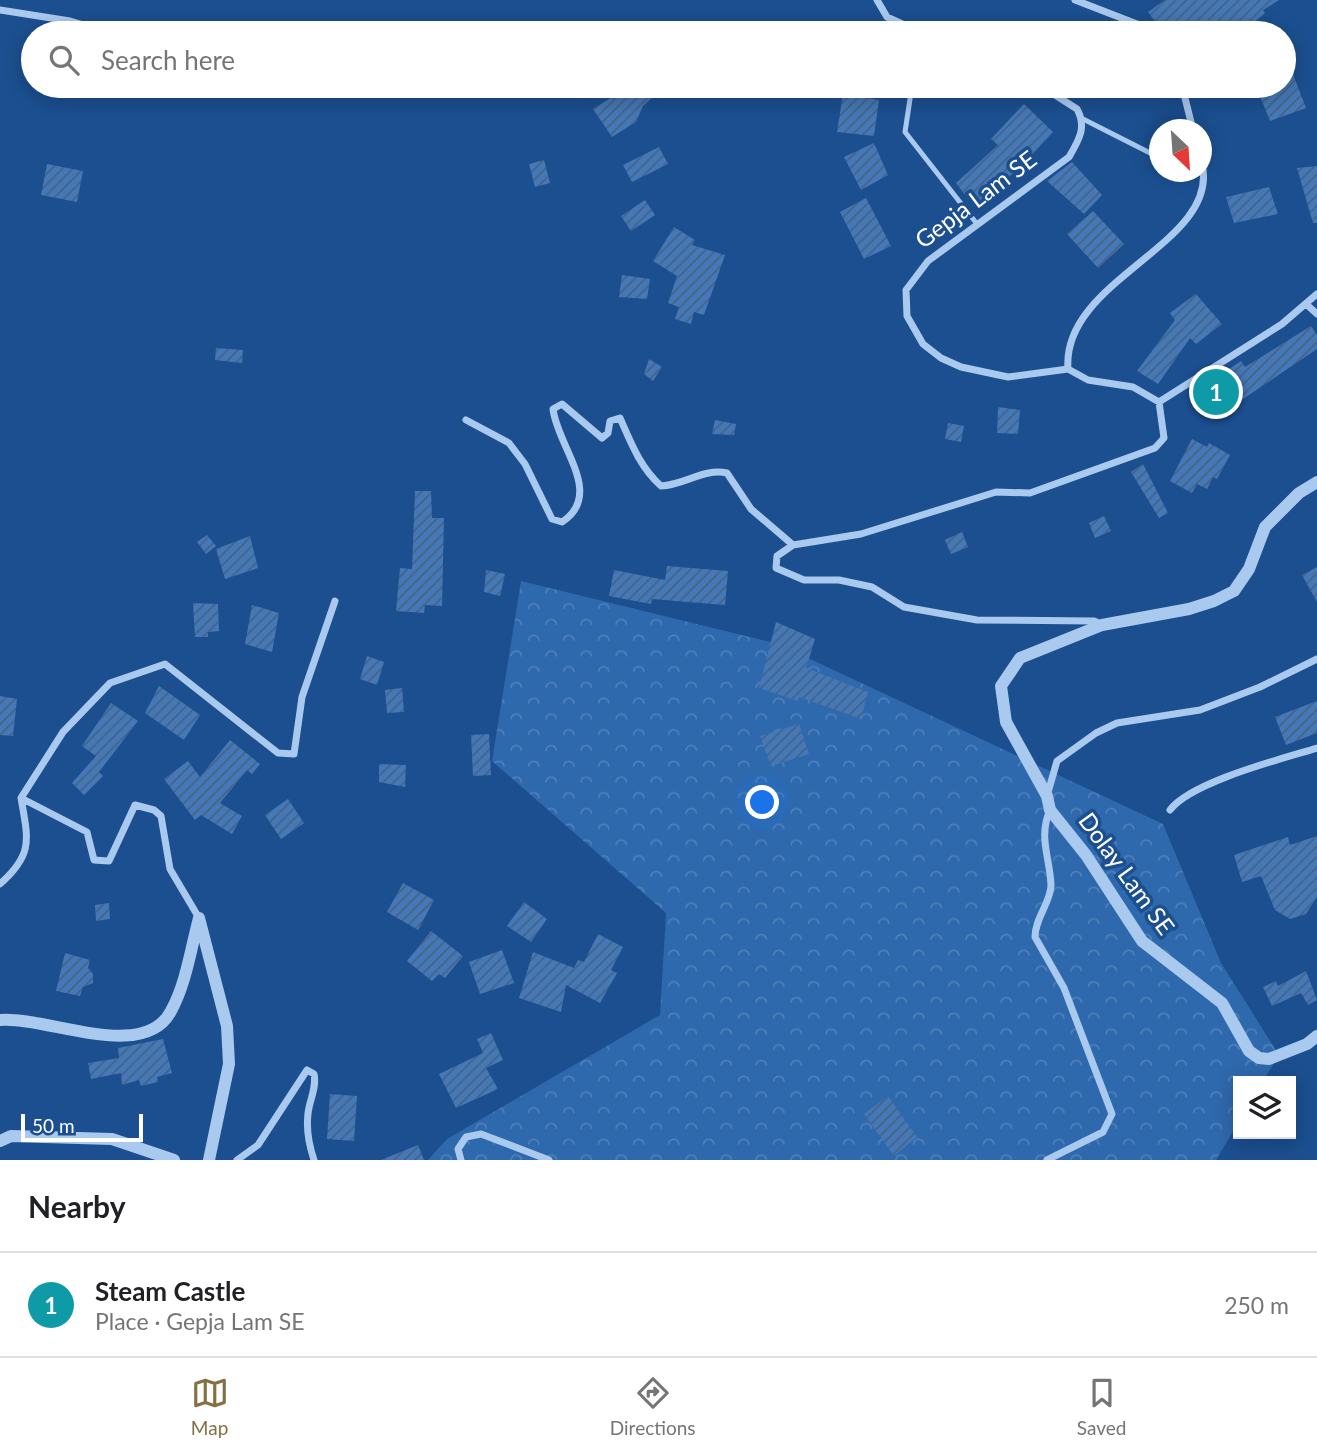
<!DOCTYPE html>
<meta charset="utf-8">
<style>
body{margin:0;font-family:Lato,sans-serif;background:#f6f6f6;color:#202124}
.controls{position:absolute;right:21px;bottom:21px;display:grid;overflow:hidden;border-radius:0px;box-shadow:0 4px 18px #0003}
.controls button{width:63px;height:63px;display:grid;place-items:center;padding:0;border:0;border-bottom:2px solid #e0e0e0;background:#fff;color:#202124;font:35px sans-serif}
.compass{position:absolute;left:1149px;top:119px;width:63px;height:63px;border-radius:50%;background:#fff;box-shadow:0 4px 18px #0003;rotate:155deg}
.scale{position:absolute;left:21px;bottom:18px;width:122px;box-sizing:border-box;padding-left:7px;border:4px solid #fff;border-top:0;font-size:19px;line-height:24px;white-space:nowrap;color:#fff;-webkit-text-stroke:5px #1b4f8f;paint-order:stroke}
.you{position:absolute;left:763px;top:803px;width:24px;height:24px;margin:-18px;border:5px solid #fff;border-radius:50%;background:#1a73e8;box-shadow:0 0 0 10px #1a73e833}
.badge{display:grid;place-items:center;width:46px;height:46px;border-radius:50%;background:#847042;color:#fff;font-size:23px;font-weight:700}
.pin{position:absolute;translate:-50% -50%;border:4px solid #fff;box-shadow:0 2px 7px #0006}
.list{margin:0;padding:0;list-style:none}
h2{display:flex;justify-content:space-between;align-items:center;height:91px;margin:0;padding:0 28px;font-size:30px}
h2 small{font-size:23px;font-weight:400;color:#757577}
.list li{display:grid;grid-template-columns:46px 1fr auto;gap:21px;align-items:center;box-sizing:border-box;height:105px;padding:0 28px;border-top:2px solid #e0e0e0}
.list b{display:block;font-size:26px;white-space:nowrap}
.list p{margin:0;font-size:23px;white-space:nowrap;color:#757577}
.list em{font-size:23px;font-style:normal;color:#757577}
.icon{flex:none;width:38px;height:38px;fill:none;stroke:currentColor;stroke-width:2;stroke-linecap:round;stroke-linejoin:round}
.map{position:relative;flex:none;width:1317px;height:1160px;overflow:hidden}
.search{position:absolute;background:#fff;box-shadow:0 4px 18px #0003;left:21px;right:21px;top:21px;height:77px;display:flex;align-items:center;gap:18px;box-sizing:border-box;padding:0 24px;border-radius:38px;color:#757577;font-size:26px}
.sheet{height:196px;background:#fff}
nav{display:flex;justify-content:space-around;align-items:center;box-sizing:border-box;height:98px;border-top:2px solid #e0e0e0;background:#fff;font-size:19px;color:#757577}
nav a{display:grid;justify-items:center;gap:4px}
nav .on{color:#847042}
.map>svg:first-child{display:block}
.forest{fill:url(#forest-crowns)}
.building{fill:url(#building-hatch)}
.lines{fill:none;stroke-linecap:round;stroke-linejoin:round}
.service{stroke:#a9c9ee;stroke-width:5}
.minor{stroke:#a9c9ee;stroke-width:7}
.tertiary{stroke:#a9c9ee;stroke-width:12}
.labels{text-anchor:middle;stroke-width:7;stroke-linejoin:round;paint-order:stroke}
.street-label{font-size:24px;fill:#fff;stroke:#1b4f8f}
</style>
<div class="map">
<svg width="1317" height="1160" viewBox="0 0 1317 1160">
<defs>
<pattern id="forest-crowns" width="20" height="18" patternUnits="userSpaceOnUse" patternTransform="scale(1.75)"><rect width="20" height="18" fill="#2e69ad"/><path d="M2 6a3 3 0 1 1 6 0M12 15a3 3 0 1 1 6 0" fill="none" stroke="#4d80b9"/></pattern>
<pattern id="building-hatch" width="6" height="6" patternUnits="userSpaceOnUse" patternTransform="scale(1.75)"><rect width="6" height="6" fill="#4478b7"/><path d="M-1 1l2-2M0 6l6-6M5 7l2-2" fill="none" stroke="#486282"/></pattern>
</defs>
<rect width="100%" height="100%" fill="#1b4f8f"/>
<path class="forest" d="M521,581l257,63 385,180 58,139 58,92 -16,26h-25v42l-22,37h-788l19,-21 213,-124 6,-102 -174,-152z"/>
<path class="building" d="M1165,0h114l-16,10 2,3 -18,15 -5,-6 -15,11h-63l-16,-21z
M1284,51l22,57 -36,13 -14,-35h28z
M648,86l6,10 -11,10 -7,16 -24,15 -19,-28 24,-15h19z
M843,94l36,6 -5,36 -37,-4z
M1024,104l29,28 -32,35 -47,40 -18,-24 42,-38 -7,-6z
M874,143l14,32 -27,15 -17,-33z
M659,147l9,17 -36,18 -9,-17z
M544,160l6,23 -15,4 -6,-23z
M1072,162l30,33 -18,19 -37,-33z
M47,164l36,7 -6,31 -36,-7z
M1317,166v57h-4l-16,-55z
M1269,187l9,27 -44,9 -8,-26z
M866,198l25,48 -27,13 -24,-47z
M645,200l10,15 -24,16 -10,-15z
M1093,211l31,33 -26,24 -31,-34z
M674,227l21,13 -3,5 33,10 -21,60 -10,-3 -3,12 -16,-5 4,-12 -11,-4 9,-27 -24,-15z
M622,275l28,4 -3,20 -28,-2z
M1196,294l26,30 -26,20 -6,-6 -32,46 -21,-13 38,-51 -5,-7z
M1311,326l6,9v14l-105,71 -17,-28 46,-31 4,6z
M216,348l27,2 -1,13 -27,-3z
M649,359l13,8 -9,14 -9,-7z
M998,407l22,3 -2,24 -21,-1z
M715,420l21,4 -2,11 -22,-1z
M948,423l16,3 -3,16 -16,-3z
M1192,439l15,8 2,-4 21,12 -13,24 -4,-2 -6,12 -10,-5 -5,9 -22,-12z
M1143,464l25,49 -9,5 -28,-46z
M415,491h16l1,27h12l-2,88 -17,-1 -1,8 -28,-2 4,-43 12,1z
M1104,516l7,15 -16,7 -6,-15z
M962,532l6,15 -17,7 -6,-14z
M207,535l9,11 -10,8 -9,-12z
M250,536l8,32 -33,11 -9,-30z
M667,566l61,5 -3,34 -73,-6 -1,5 -42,-8 5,-26 51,10z
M1317,567v35l-15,-27z
M486,570l19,4 -5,22 -16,-4z
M193,603l25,1 1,27 -11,1v5h-13z
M252,605l27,8 -7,39 -27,-8z
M776,622l39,17 -9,29 62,24 -7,27 -62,-22 -1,4 -39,-13z
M367,656l17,6 -7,23 -17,-6z
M159,686l41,29 -16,25 -39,-27z
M402,688l2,24 -17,1 -2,-23z
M0,696l17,3 -4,37 -13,-1z
M1317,701v32l-31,12 -11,-28z
M111,703l27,18 -39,51 4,4 -19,19 -12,-12 24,-27 -14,-10z
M799,724l10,30 -38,12 -11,-30z
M489,734l2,41 -18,1 -2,-41z
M230,740l30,24 -8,10 -5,-4 -27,33 22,13 -10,18 -31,-19 -6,5 -31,-41 24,-18 12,16z
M379,764l27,1 -1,22 -26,-5z
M288,799l16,24 -23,16 -16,-24z
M1317,836v61l-11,17 -16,5 -15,-9 -14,-34 -19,6 -8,-27 54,-18 2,8z
M403,883l31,17 -16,30 -31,-18z
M524,902l23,17 -16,23 -24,-16z
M109,903l1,16 -14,2 -1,-16z
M431,931l32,25 -18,22 -6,-4 -7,7 -25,-20z
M598,934l25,13 -12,23 6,3 -17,30 -34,-18 -5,27 -42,-14 14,-46 41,16 4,-8 6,2z
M502,950l12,33 -34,11 -11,-32z
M65,953l25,7 -2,8 5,6v9l-10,4 -3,9 -24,-5z
M1306,971l11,29 -9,5 -7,-12 -29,13 -9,-19 13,-6 2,5z
M491,1033l12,27 -17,8 12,21 -42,19 -17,-34 44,-21 -6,-14z
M163,1039l9,34 -15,4 1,5 -17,4 -2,-6 -17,5 -1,-12 -30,6 -3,-16 31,-5 -1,-10z
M330,1094l27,2 -3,45 -27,-2z
M888,1096l29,41 -23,19 -30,-42z
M418,1145l6,15h-43z"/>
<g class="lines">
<path class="service" d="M912,86l-7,46 72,92
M1081,118l79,40"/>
<path class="minor" d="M877,0l10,17 35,16
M1075,0l62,24 9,9
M0,10l70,11 41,12
M1041,86l36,23c10,18 2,31 -8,48l-141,104 -22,29 1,26 16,28 18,14 20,9 47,10 60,-8 20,11 45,7 26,15
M1182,86l11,44
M1306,304l11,10
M1068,369c-7,-90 153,-125 134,-205
M1159,402l123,-78 35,-30
M466,420l43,23 16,21 27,55 10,3c43,-28 -5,-76 -9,-113l9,-5 40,34 6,-5 2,-12 10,-3c11,25 20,49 41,68 24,-1 42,-18 66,-13l24,36 42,36
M1101,624l-7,-3 -117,-1 -73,-13 -32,-20 -33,-7h-35l-28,-12 1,-12 16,-11 68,-11 135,-42 34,1 125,-45 9,-10 -5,-36
M1047,796l10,-35 39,-28 21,-10 83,-13 60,-23 57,-28
M21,798l66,34 7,28 15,1 26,-56 19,5 7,6 9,53 29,49
M1170,810c21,-28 111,-51 147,-62
M0,884c34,-30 28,-45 21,-86l42,-66 47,-49 55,-19 113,89 16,1 8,-57 33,-96
M237,1160l21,-15 49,-75 7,4c3,14 -5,27 -6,40 -2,16 1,31 6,46
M461,1160l-3,-11 8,-12 15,-3 68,26
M1047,1160l56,-28 9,-18 -48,-126 -29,-51c0,-19 16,-35 16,-52 -1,-27 -13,-48 -1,-75"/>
<path class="tertiary" d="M1317,482l-18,11 -34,34 -16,42 -15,22 -20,10 -25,8 -87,16 -82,33 -19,28 5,36 41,74 3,14 36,45 56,86 80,62 27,48 10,7 10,1 38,-15 10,-8
M0,1020c47,-4 144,43 171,-9 15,-27 20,-63 28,-93l28,108 2,38 -20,96
M0,1141l11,-5 101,3 62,21"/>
</g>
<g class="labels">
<g class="street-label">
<text transform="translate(976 200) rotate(-37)" y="8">Gepja Lam SE</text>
<text transform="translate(1126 874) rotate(54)" y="8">Dolay Lam SE</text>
</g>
</g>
</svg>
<div class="controls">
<button><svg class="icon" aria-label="layers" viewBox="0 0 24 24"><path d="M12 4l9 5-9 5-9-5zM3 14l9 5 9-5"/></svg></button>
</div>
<svg class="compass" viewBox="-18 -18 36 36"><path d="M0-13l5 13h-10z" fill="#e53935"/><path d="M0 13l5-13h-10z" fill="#757577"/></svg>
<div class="scale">50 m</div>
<div class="you"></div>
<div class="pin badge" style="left:1216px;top:392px;background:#0f9aa8">1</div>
<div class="search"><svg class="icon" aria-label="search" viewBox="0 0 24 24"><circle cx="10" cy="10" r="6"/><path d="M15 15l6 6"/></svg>Search here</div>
</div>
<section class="sheet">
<h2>Nearby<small></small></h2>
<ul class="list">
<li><span class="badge" style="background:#0f9aa8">1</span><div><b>Steam Castle</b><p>Place · Gepja Lam SE</p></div><em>250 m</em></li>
</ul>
</section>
<nav>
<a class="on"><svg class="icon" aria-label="map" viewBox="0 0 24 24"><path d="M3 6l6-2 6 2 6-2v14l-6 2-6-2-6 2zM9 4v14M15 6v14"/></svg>Map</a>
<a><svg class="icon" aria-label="directions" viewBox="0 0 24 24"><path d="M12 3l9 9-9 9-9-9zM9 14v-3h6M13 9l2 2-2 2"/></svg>Directions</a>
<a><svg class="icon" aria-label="saved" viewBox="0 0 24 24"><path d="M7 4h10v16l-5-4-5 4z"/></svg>Saved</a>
</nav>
